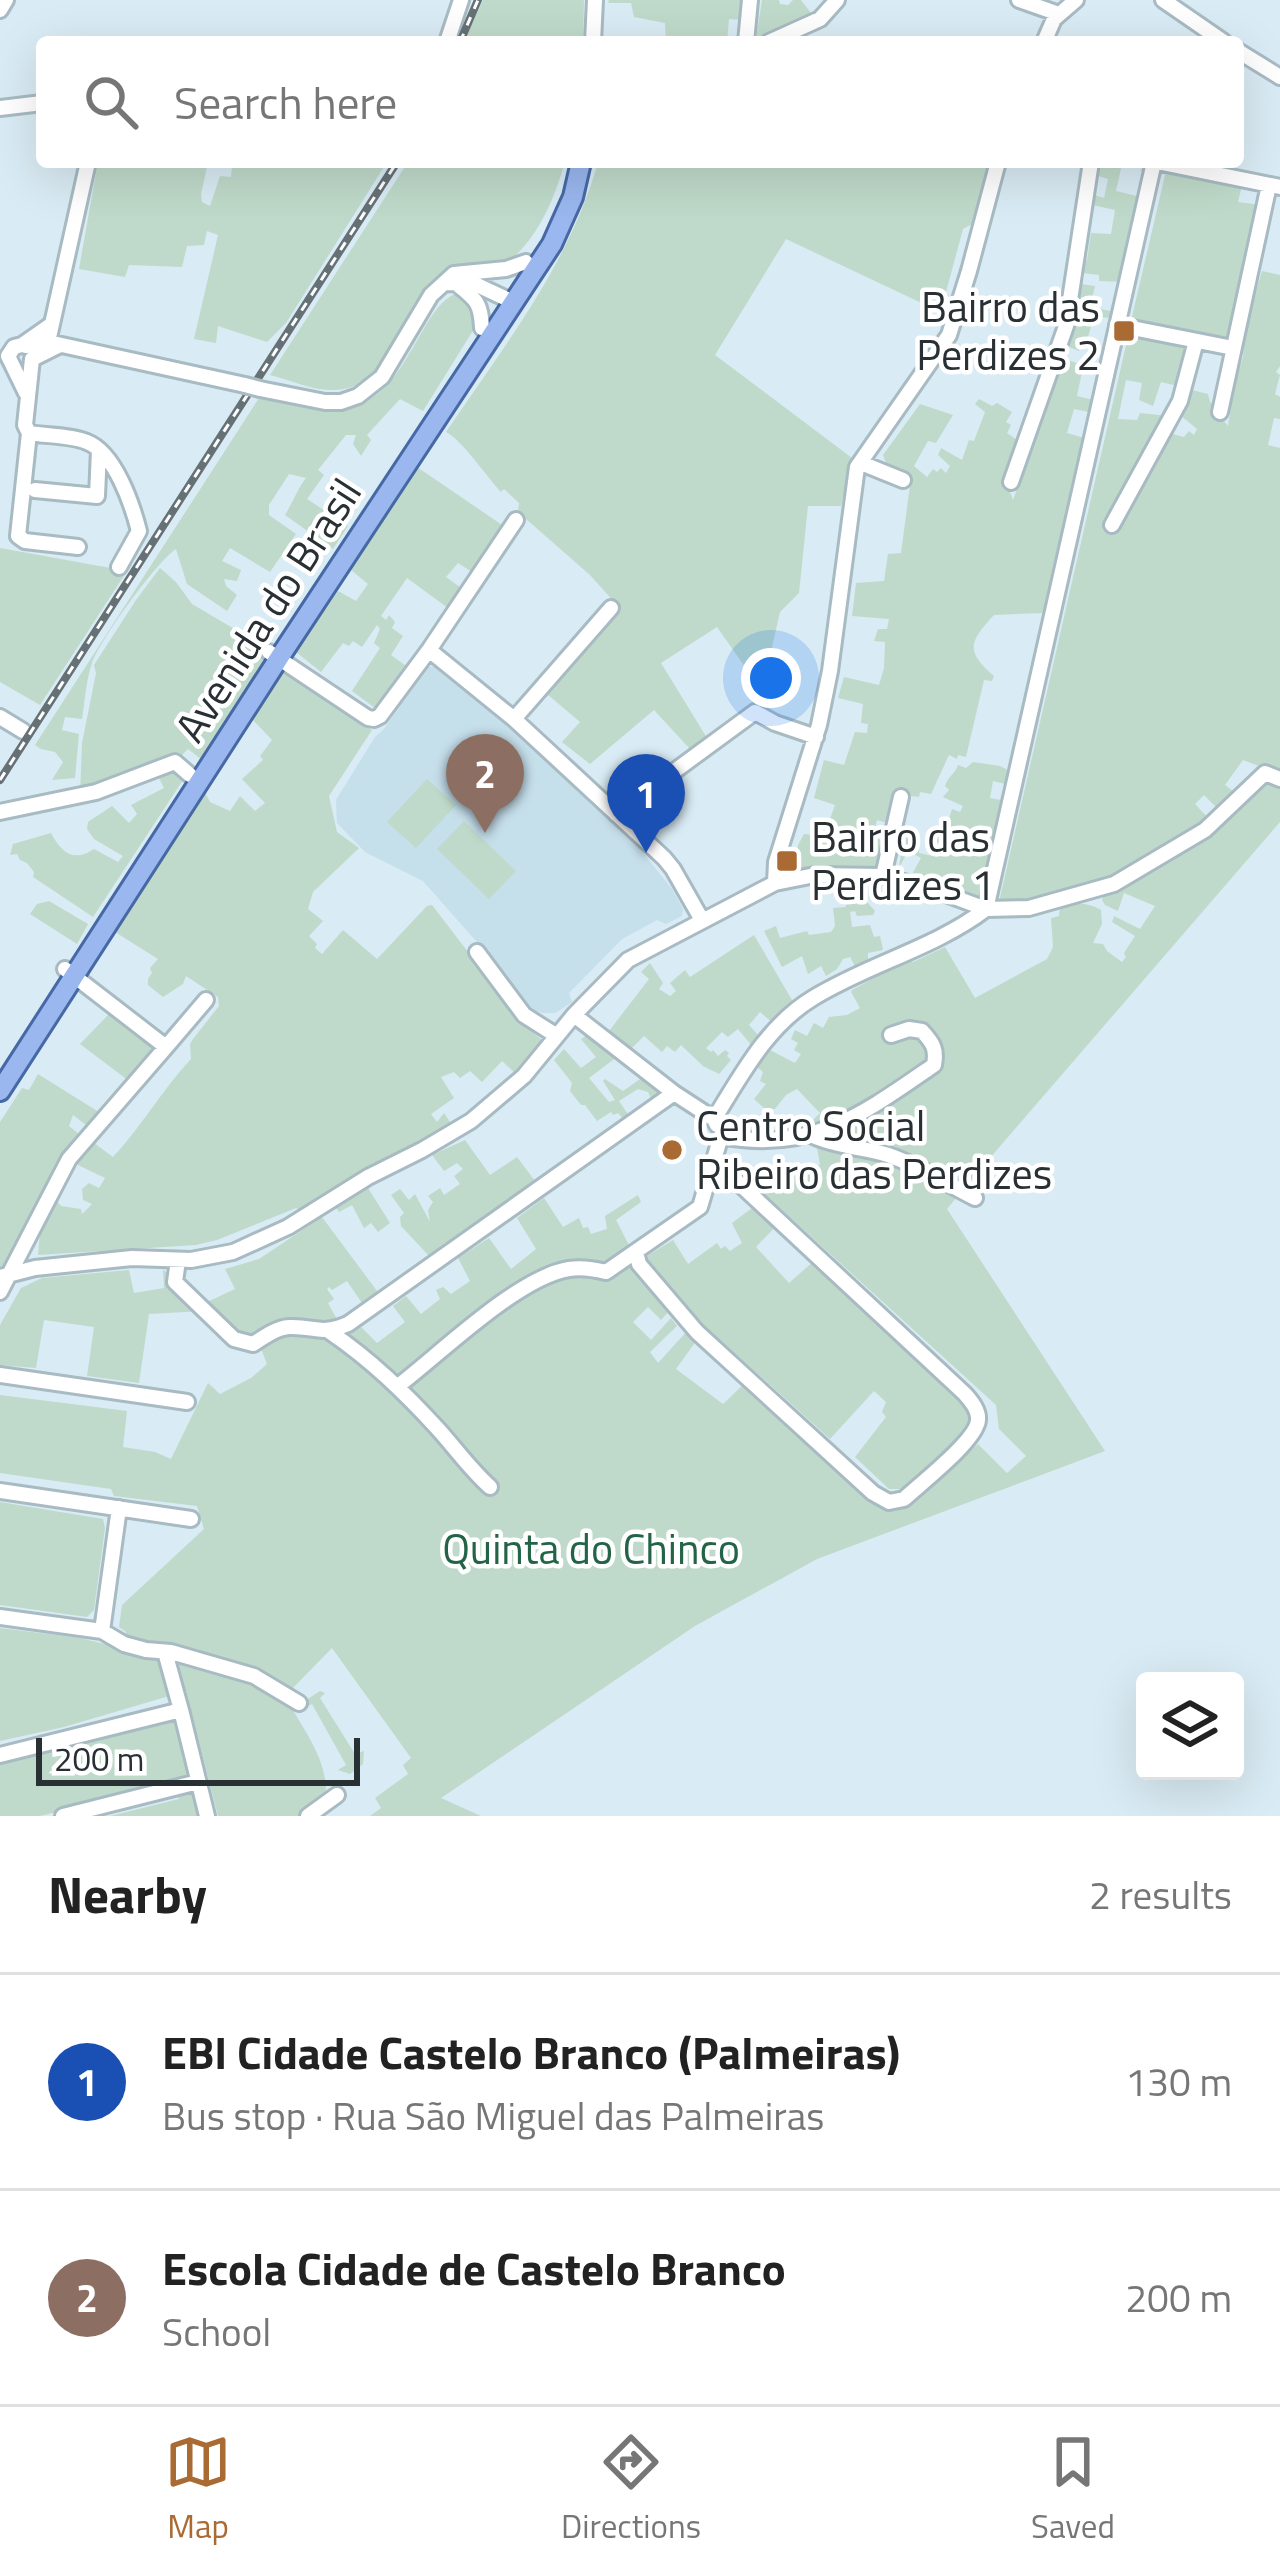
<!DOCTYPE html>
<meta charset="utf-8">
<style>
body{margin:0;font-family:"Titillium Web",sans-serif;background:#f2f2f2;color:#222}
.controls{position:absolute;right:36px;bottom:36px;display:grid;overflow:hidden;border-radius:12px;box-shadow:0 12px 48px #0002}
.controls button{width:108px;height:108px;display:grid;place-items:center;padding:0;border:0;border-bottom:3px solid #e0e0e0;background:#fff;color:#222;font:60px sans-serif}
.scale{position:absolute;left:36px;bottom:30px;width:324px;box-sizing:border-box;padding-left:12px;border:6px solid #293033;border-top:0;font-size:33px;line-height:42px;white-space:nowrap;color:#293033;-webkit-text-stroke:9px #fff;paint-order:stroke}
.you{position:absolute;left:771px;top:678px;width:42px;height:42px;margin:-30px;border:9px solid #fff;border-radius:50%;background:#1a73e8;box-shadow:0 0 0 18px #1a73e833}
.badge{display:grid;place-items:center;width:78px;height:78px;border-radius:50%;background:#aa6a33;color:#fff;font-size:39px;font-weight:700}
.pin{position:absolute;translate:-50% -99px;filter:drop-shadow(0 3px 6px #0008)}
.pin::after{content:'';position:absolute;top:63px;width:42px;height:36px;background:inherit;clip-path:polygon(0 0,100% 0,50% 100%)}
.list{margin:0;padding:0;list-style:none}
h2{display:flex;justify-content:space-between;align-items:center;height:156px;margin:0;padding:0 48px;font-size:51px}
h2 small{font-size:39px;font-weight:400;color:#767676}
.list li{display:grid;grid-template-columns:78px 1fr auto;gap:36px;align-items:center;box-sizing:border-box;height:216px;padding:0 48px;border-top:3px solid #e0e0e0}
.list b{display:block;font-size:45px;white-space:nowrap}
.list p{margin:0;font-size:39px;white-space:nowrap;color:#767676}
.list em{font-size:39px;font-style:normal;color:#767676}
.icon{flex:none;width:66px;height:66px;fill:none;stroke:currentColor;stroke-width:2;stroke-linecap:round;stroke-linejoin:round}
.map{position:relative;flex:none;width:1280px;height:1816px;overflow:hidden}
.search{position:absolute;background:#fff;box-shadow:0 12px 48px #0002;left:36px;right:36px;top:36px;height:132px;display:flex;align-items:center;gap:30px;box-sizing:border-box;padding:0 42px;border-radius:12px;color:#767676;font-size:45px}
.sheet{height:588px;background:#fff}
nav{display:flex;justify-content:space-around;align-items:center;box-sizing:border-box;height:168px;border-top:3px solid #e0e0e0;background:#fff;font-size:33px;color:#767676}
nav a{display:grid;justify-items:center;gap:6px}
nav .on{color:#aa6a33}
.map>svg:first-child{display:block}
.built{fill:#c5dfeb}
.green{fill:#bfdaca}
.lines{fill:none;stroke-linecap:round;stroke-linejoin:round}
.minor-casing{stroke:#a8bac2;stroke-width:20}
.major-casing{stroke:#4669a6;stroke-width:24}
.minor{stroke:#fff;stroke-width:14}
.major{stroke:#9ab7ef;stroke-width:18}
.rail-casing{stroke:#667176;stroke-width:8}
.rail{stroke:#fff;stroke-width:3;stroke-dasharray:9;stroke-linecap:butt}
.minor-bridge-casing{stroke:#a8bac2;stroke-width:20;stroke-linecap:butt}
.minor-bridge{stroke:#fff;stroke-width:14}
.poi-dot{fill:#aa6a33;stroke:#fff;stroke-width:4.5}
.labels{text-anchor:middle;stroke-width:9;stroke-linejoin:round;paint-order:stroke}
.poi-label{font-size:42px;fill:#293033;stroke:#fff;text-anchor:start}
.street-label{font-size:42px;fill:#293033;stroke:#fff}
.park-label{font-size:42px;fill:#236446;stroke:#fff}
</style>
<div class="map">
<svg width="1280" height="1816" viewBox="0 0 1280 1816">
<rect width="100%" height="100%" fill="#d9ebf4"/>
<path class="built" d="M435,666l102,84 98,93 37,46 11,20 -1,7 -16,8 -9,-4 -35,19 -53,54 3,9 -17,11h-13l-13,-5 -45,-58 -61,-69 -58,-29 -28,-29 -1,-23 39,-63 8,-7 45,-63z"/>
<path class="green" d="M483,0h101l-1,42h-119z
M609,0h138l-2,20 -16,-1 -2,23h-61l-1,-19 -31,-6 -3,-14h-23z
M762,0h17l1,4 8,1 5,-5h8l13,17 -51,23 -7,-1z
M98,162h110l-7,32 1,8 8,4 10,-30 11,1 1,-11 -11,-2 1,-2h165l-101,161 -19,19 -49,-16 -2,17 -22,-4 24,-104 -11,-4 -3,14 -17,1 -5,21 -53,-2 -4,12 -46,-8z
M408,162h157c-11,37 -25,72 -54,98 -24,1 -52,2 -73,16 -41,27 -42,113 -104,114 -21,1 -44,-10 -64,-15z
M598,162h392l-16,61 -11,6 -17,63 7,9 -6,14 -161,-76 -71,116 137,103 -11,48h-33l-9,87 -19,19 -18,79 -45,-64 -56,36 46,75 -17,11 -36,-39 -64,54 -28,-22 18,-20 -33,-28 51,-58 18,-32 -26,-29 -72,-63 1,-9 -15,-14 -3,3c-14,-15 -40,-53 -55,-60 58,-86 124,-169 152,-270z
M1100,162l22,2 -6,27 21,5 7,-22 -4,-5 10,1 -26,112 -25,-1v-6l-17,-2 1,-12 4,-1 4,-27 20,1 4,-24 -22,-5 2,-10 9,3 4,-19 -10,-3z
M1166,171l76,14 -4,17 23,3 -31,135 -5,2 -94,-21z
M1262,271l18,4v91l-4,6 4,3 -5,19 5,3v22l-6,-1 -6,27 12,3v326l-37,-14 -18,25 13,10 -18,16 -16,-16 -9,9 15,16 -84,54 -97,30 -30,-2 130,-570 61,14 -12,40 -17,-4 -8,24 -14,-6 3,-17 -16,-3 -8,39 19,1 3,-7 28,3 -7,15 23,6 5,-6 5,4 3,-6 -17,-14 8,-26 20,5 2,8 6,4 2,8 10,12 6,-40 9,-29 2,-27z
M1080,284l15,2 -5,21 21,4 -1,7 -10,-1 -2,7 -6,-1 -4,14 4,10 -11,-2 -2,6 -10,-4z
M461,292l10,7 5,23 -2,7 -51,82 -23,-12 -33,36 4,5 -10,16 -8,-12 3,-9h-10l-28,35 6,5 -17,24 41,27 -15,23 -48,-34c8,-13 12,-25 21,-37l-17,-4 -20,31v10l27,19 -26,38 -40,-24 -8,13 19,9 -4,11 -13,-2 2,7 11,9 -10,16 -40,-27 -11,-35c-19,12 -76,91 -84,114 -6,17 -7,38 -10,56l-17,-2 -3,13 17,4 -4,44 -23,2 11,-18 -8,-10 -14,-3 -6,-4 226,-350c24,4 51,12 75,13 73,1 81,-107 125,-116z
M1064,359l38,12 -1,4 -19,-3 -5,24 16,4 -4,12 -15,-3 -7,24 21,6 -39,170 -6,4 -49,2c-25,27 -29,36 0,61l-2,5 -8,-1 -18,77 -8,-2 -1,4 -8,-4 -18,39 -11,-2 -1,5 -22,-3 -6,30 -14,-4 -3,12 13,5 -9,1 6,6 -1,24 -6,3 -73,2 -8,-11 2,-17 6,-11 20,2 11,-31 -21,-7 10,-38 20,5 11,-33 12,1 1,-9 -7,-1 2,-19 -25,-6 6,-21 35,8 5,-17 1,-26 -11,-1 4,-12h9l2,-10 -37,-3 4,-33 28,-2 4,-27 13,-1 10,-75 -24,-12 -4,-11 37,-51 33,11 -17,28 -8,-2 -14,25 13,11 6,-8 4,3 4,-4 5,5 4,-7 -12,-11 3,-7 21,12 7,-20 5,1 11,-29 -10,-8 4,-5 13,7 5,-3 15,9 -6,10 5,3 -4,8 14,10 -15,38 7,19z
M417,467l91,62 -33,45 -17,-11 -12,14 18,13 -12,21 -45,-33 -26,38 5,4 3,-5 6,7 -3,6 11,8 -12,19 18,13 -30,43 -27,-20 28,-43 -6,-5 6,-14 -3,-4 -15,22 -9,-6 -4,5 -6,-3 -22,29 -25,-20 42,-61 18,10 12,-17 -17,-14z
M0,548l127,23 -87,134 -40,-23z
M160,568l16,14 16,22 71,42 2,13 -64,100 -13,-10 -13,13 -95,33 2,-52 14,-70 -2,-8 42,-65z
M283,671l89,59 -43,66 8,36 22,16 -46,44 -5,17 15,12 -14,15 8,8 -2,4 7,6 21,-24 34,29 50,-53 5,-1 59,77 23,35 32,26 -30,31 -14,-13 -20,21 -12,-11 -10,7 -6,-6 -13,5 13,21 -23,16 6,8 7,-9 8,12 -148,87 -8,-4 -79,32 -21,5 -158,10 2,-22 16,-33 5,6 20,3 1,5 10,-10 -9,-4 -1,-11 7,-6 10,5 6,-10 -29,-14 18,-21 19,14c29,-31 49,-67 78,-98l-1,-15 3,-5 26,-33 -1,-9 -32,-21 -3,8 -20,13 -15,-12v-6l4,-6 -2,-5 8,-9 -43,-27 90,-140 5,10 20,9 10,-15 15,15 10,-8 -23,-24 21,-19 -3,-4 12,-16 -20,-21z
M973,762l27,4 12,6 -3,13 -16,-4 -3,17 16,3 -21,99h-5l-70,-22 11,-20 -13,-7 -9,17 5,-36 16,5 -1,16 18,4 5,-13 -13,-5 5,-13 11,6 7,-23 8,3 3,-6 -20,-9 6,-7 -4,-4c3,-10 10,-12 13,-21l8,3z
M178,771l7,6 -92,140 -60,-40 1,-5 -7,-9 -7,-3 -3,-6 -7,1 3,-11 38,-11c10,19 22,30 43,16l24,13 5,-6 -29,-17 -7,-10 1,-7 24,-16 17,17 8,-9 -6,-9 33,-17 -6,-12z
M427,779l29,26 -40,43 -29,-26z
M1270,782l10,3v37l-316,366 -153,-56 1,-11 8,-8 -23,-24 -11,6 -11,14h-10l-11,-10 12,-15 -6,-3 3,-9 -6,-5 13,-17 25,13 6,-9 -7,-4 4,-7 -7,-4 4,-9 12,6 7,-13 9,5 6,-11 18,-2 13,-7 -9,-16 1,-2 57,-31 4,3 32,-15 30,51 72,-39 6,-12 -2,-29 8,-2 1,-10c16,-3 27,-4 41,4l1,14 -9,19 10,1 4,7 15,11 4,-5 -2,-4 11,-17 -23,-14 2,-6 26,13 15,-23 -31,-13 -6,18 -13,-6 -3,-5 2,-6 159,-110z
M464,821l52,50 -27,28 -52,-50z
M849,884h16l1,17 9,10 -2,4 -16,1 -2,-5 -5,1 2,15 18,-2 4,12 6,-1 3,14 -15,3v7l-13,6 -5,-9 -7,2 -6,10 -11,7 -5,-10 -13,8 -6,-18 -20,11 -18,-36 12,-5 4,12 27,-7 2,4 22,-3 4,-6 -2,-18 13,-1 -1,-5 6,-2z
M49,901l39,23 -11,20 -47,-30 7,-10z
M754,935l42,72 -22,17 -14,-12 -11,13 11,12 -7,10 -15,-18 -10,8 -6,-5 -16,16 5,4 2,-2 5,6 7,-6 4,3 -2,3 4,4 -12,14 -16,-8 -22,-21 -6,7 -8,-6 -5,6 -18,-16 -15,15 -23,-16 43,-56 -8,-7 9,-9 13,20 -4,6 11,7 6,-5 -6,-8 15,-13 5,7z
M112,1011l46,36 -29,34 -49,-37z
M588,1035l29,22 -28,21 20,24 6,-2 -12,-19 2,-2 18,12 20,-14 15,12 7,3 -10,15 -7,-15 -10,-3 -19,12 12,18 -5,3 -8,-9 -5,2 -2,-3 -14,9 -12,-16h-4l-11,-14 2,-8 -18,-23 10,-11 17,19 15,-11 -15,-18z
M38,1074l64,40 -11,15 -18,-14 -4,11 15,12 -68,124 -16,5v-145l22,-34 7,2z
M465,1140l25,35 27,-18 21,28 -88,61 -6,-3 2,6 -14,10 -31,-33 -1,-9 4,-4 -13,-18 9,-6 9,11 6,-6 15,28 -2,-12 5,-8 -5,-6 12,-8 4,7 16,-11 -6,-8 9,-7 -6,-6 -13,8 -12,-16z
M827,1143l61,14 73,35 -14,17 158,242 -288,108 -122,67 -254,172 40,18h-111l11,-8 -6,-10 33,-24 -5,-9 8,-7 -79,-110 -47,48c16,31 41,59 41,96l-28,24h-80l-32,-125 -122,36 -64,14v-113l80,10 41,10 5,-16 -7,-5 3,-22 82,-76 -7,-23 -83,-10 -3,-7 -111,-16v-78l127,16 -4,36 32,5 16,7 37,-76 12,11 31,-16 16,-14 -7,-18c32,-19 44,-15 79,-4l22,-15 16,16 28,-21 -12,-16 13,-10 15,18 19,-15 -4,-9 7,-3 8,7 19,-13 -12,-23 31,-20 22,31 25,-20 -19,-31 27,-20 19,29 16,-9 4,10 5,-1 3,7 16,-5 -2,-13 33,-21 3,7 -25,18 15,29 43,57 -13,14 -13,-13 -15,15 18,18 20,-22 6,8 -27,26 8,11 30,-33 8,11 -20,28 47,35 25,-24 142,122 13,4 12,-7 63,-55 29,29 19,-17 -27,-27 -3,-24 -236,-215 6,-8 9,-2 -1,-6 18,-7 28,-2 -3,-18z
M368,1188l22,35 -12,9 -7,-9 -7,5 -12,-23 -13,7 -4,-6z
M756,1205l21,20 -21,22 33,36 25,-22 85,83 75,61 -2,21 -70,63h-13l-34,-32 31,-40 -4,-5 4,-10 -12,-11 -44,48 -155,-140 -30,-42 28,-17 15,24 29,-21 4,6 4,-3 5,5 12,-8 -10,-20z
M322,1217l58,78 -16,11 -17,-25 -15,9 -3,-3 -2,2 7,10 -6,4 10,18h-20l-2,6 -69,12 -42,-36 30,-14 -10,-20 34,-10z
M163,1269l40,42 -54,3 -10,69 -52,-7 7,-49 -50,-7 -8,48 -36,-3v-40l21,-37 21,-10 87,-8 5,23 30,-5z
M0,1502l103,17 2,9 -11,82 -7,7 -87,-12z
M320,1691l5,2 -5,5 35,56 9,-3 -1,13 -13,10 -12,-4 8,-5 -34,-61 -7,4 1,-8z
M177,1719l16,59 -153,38h-40v-54z
M192,1789l4,2 7,25h-93l69,-17 -3,-6z"/>
<g class="lines">
<defs>
<path id="minor" d="M1019,0l40,14
M1163,0l61,42
M0,10l6,-10
M447,42l14,-42
M593,42l2,-42
M746,42l4,-42
M769,42l51,-23 17,-19
M1044,42l10,-23 22,-19
M1238,51l42,26
M0,108l42,-5
M1157,162l123,25
M444,283l31,1 38,18
M458,285c19,15 23,19 24,43
M1117,325l116,23
M48,342l40,-180
M60,345l-28,14 -7,66 4,8c18,3 42,2 58,9 28,11 45,62 52,89l-20,36
M26,346l22,-4 197,43
M8,356l6,-9 8,-2 30,-21
M8,356l18,37
M260,389l65,13h16l17,-6 24,-19 49,-82 23,-21 52,-5 20,-7
M1220,412l49,-227
M29,433l-11,103 7,5 53,6
M861,463l42,17
M1011,482l55,-156 25,-164
M35,490l62,6 2,-46
M1112,525l68,-124 16,-60
M429,650l85,69 150,139 9,11 29,51
M269,652l99,66 6,1 6,-3 49,-66 87,-130
M0,717l23,14
M514,719l97,-111
M0,812l96,-20 79,-30 15,13
M616,814l139,-102 20,11 41,14
M883,876l18,-79
M775,883l1,-21 43,-137 11,-54 27,-204 92,-132 20,-64 29,-109
M986,909l168,-747
M477,952l47,63 33,21
M574,1015l100,78 40,26 3,6
M166,1047l40,-47
M714,1119c28,-45 53,-93 99,-121 55,-34 122,-50 173,-89
M721,1136c90,18 142,-22 213,-71 3,-16 -1,-22 -12,-34l-13,-2 -18,6
M813,1136c24,11 49,11 75,19 30,10 59,29 87,43
M636,1252l3,12 58,68 176,161 16,9 15,-3c16,-15 73,-59 74,-79 1,-10 -7,-19 -13,-26l-250,-233
M178,1260l-3,22 59,57 19,5c11,-7 23,-16 36,-17 27,-1 30,9 59,-3l326,-231
M0,1277l35,-9 97,-10 59,2 42,-8 55,-25 80,-50 54,-27 49,-29 53,-45 50,-61 54,-55 147,-77 40,-8 68,1 60,17 43,16 43,-1 85,-24 91,-54 60,-57 15,6
M0,1292l69,-133 97,-112 -101,-78
M330,1332c41,28 74,60 108,97 18,20 32,40 52,58
M0,1375l187,27
M398,1386c42,-32 120,-109 171,-117 12,-2 25,0 37,3l94,-65 21,-71
M0,1491l191,28
M0,1617l102,14 22,13 22,6 25,2 83,24 45,27
M102,1631l17,-123
M165,1652l16,58
M0,1755l181,-45 26,106
M63,1816l135,-34
M308,1816l29,-21"/>
<path id="major" d="M0,1091l279,-433 273,-414 21,-47 8,-35"/>
</defs>
<use href="#minor" class="minor-casing"/>
<use href="#major" class="major-casing"/>
<use href="#minor" class="minor"/>
<use href="#major" class="major"/>
<defs>
<path id="rail" d="M460,42l18,-42
M0,780l397,-618"/>
</defs>
<use href="#rail" class="rail-casing"/>
<use href="#rail" class="rail"/>
<defs>
<path id="minor-bridge" d="M245,385l15,4"/>
</defs>
<use href="#minor-bridge" class="minor-bridge-casing"/>
<use href="#minor-bridge" class="minor-bridge"/>
</g>
<g class="poi-dot">
<rect x="1112" y="319" width="24" height="24" rx="6"/>
<rect x="775" y="849" width="24" height="24" rx="6"/>
<circle cx="672" cy="1150" r="12"/>
</g>
<g class="labels">
<g class="poi-label">
<text x="1100" y="322" text-anchor="end">Bairro das<tspan x="1100" dy="48">Perdizes 2</tspan></text>
<text x="811" y="852">Bairro das<tspan x="811" dy="48">Perdizes 1</tspan></text>
<text x="696" y="1141">Centro Social<tspan x="696" dy="48">Ribeiro das Perdizes</tspan></text>
</g>
<g class="street-label">
<text transform="translate(268 610) rotate(-57)" y="15">Avenida do Brasil</text>
</g>
<g class="park-label">
<text x="591" y="1564">Quinta do Chinco</text>
</g>
</g>
</svg>
<div class="controls">
<button><svg class="icon" aria-label="layers" viewBox="0 0 24 24"><path d="M12 4l9 5-9 5-9-5zM3 14l9 5 9-5"/></svg></button>
</div>
<div class="scale">200 m</div>
<div class="you"></div>
<div class="pin badge" style="left:646px;top:853px;background:#1a4fb4">1</div>
<div class="pin badge" style="left:485px;top:833px;background:#8d6e63">2</div>
<div class="search"><svg class="icon" aria-label="search" viewBox="0 0 24 24"><circle cx="10" cy="10" r="6"/><path d="M15 15l6 6"/></svg>Search here</div>
</div>
<section class="sheet">
<h2>Nearby<small>2 results</small></h2>
<ul class="list">
<li><span class="badge" style="background:#1a4fb4">1</span><div><b>EBI Cidade Castelo Branco (Palmeiras)</b><p>Bus stop · Rua São Miguel das Palmeiras</p></div><em>130 m</em></li>
<li><span class="badge" style="background:#8d6e63">2</span><div><b>Escola Cidade de Castelo Branco</b><p>School</p></div><em>200 m</em></li>
</ul>
</section>
<nav>
<a class="on"><svg class="icon" aria-label="map" viewBox="0 0 24 24"><path d="M3 6l6-2 6 2 6-2v14l-6 2-6-2-6 2zM9 4v14M15 6v14"/></svg>Map</a>
<a><svg class="icon" aria-label="directions" viewBox="0 0 24 24"><path d="M12 3l9 9-9 9-9-9zM9 14v-3h6M13 9l2 2-2 2"/></svg>Directions</a>
<a><svg class="icon" aria-label="saved" viewBox="0 0 24 24"><path d="M7 4h10v16l-5-4-5 4z"/></svg>Saved</a>
</nav>
